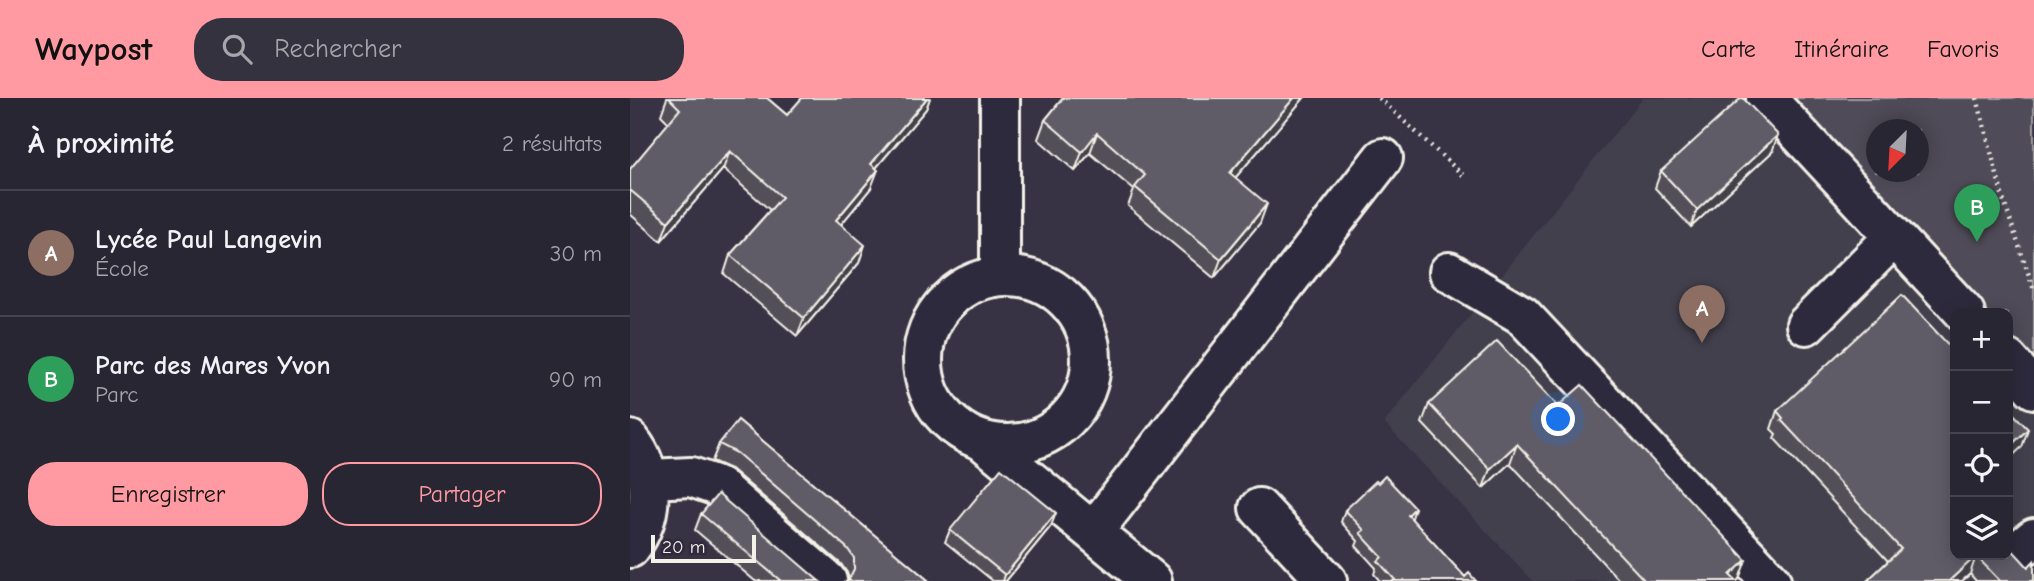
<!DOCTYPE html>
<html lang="fr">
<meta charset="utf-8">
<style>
body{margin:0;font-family:"Comic Neue",sans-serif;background:#35323f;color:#f1f3f6}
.controls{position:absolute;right:21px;bottom:21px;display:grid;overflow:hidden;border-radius:14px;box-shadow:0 4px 18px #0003}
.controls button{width:63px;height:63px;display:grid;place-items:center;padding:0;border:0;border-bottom:2px solid #45434e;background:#292633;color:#f1f3f6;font:35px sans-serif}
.compass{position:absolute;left:1236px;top:21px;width:63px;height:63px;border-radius:50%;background:#292633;box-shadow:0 4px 18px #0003;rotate:204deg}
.scale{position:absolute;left:21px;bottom:18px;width:105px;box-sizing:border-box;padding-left:7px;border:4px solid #f4f1e8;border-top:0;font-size:19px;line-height:24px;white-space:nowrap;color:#f4f1e8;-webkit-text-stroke:5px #2f2a3d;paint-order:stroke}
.you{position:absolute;left:929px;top:322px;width:24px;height:24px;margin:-18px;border:5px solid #fff;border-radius:50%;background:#1a73e8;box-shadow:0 0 0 10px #1a73e833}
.badge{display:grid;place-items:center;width:46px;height:46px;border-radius:50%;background:#ff9aa2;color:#fff;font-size:23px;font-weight:700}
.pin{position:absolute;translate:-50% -58px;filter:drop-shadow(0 2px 4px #0008)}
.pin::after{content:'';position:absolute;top:37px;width:24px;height:21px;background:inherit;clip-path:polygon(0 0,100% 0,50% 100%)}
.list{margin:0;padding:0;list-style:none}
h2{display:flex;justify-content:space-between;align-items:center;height:91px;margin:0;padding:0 28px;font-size:30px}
h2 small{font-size:23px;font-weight:400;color:#a5a5ac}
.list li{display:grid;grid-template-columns:46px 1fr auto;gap:21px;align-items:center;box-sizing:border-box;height:126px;padding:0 28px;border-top:2px solid #45434e}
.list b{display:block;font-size:26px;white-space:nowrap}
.list p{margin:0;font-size:23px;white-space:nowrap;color:#a5a5ac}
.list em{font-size:23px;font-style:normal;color:#a5a5ac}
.actions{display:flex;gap:14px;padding:21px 28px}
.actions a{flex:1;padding:16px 0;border:2px solid #ff9aa2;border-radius:28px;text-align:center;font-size:24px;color:#ff9aa2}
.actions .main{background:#ff9aa2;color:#111}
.icon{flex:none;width:38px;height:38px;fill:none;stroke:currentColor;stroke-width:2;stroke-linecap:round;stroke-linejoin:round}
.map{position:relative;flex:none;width:1404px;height:483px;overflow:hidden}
header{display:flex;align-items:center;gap:42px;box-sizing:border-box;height:98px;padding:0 35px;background:#ff9aa2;color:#111}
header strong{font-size:33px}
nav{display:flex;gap:38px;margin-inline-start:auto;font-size:24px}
.search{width:490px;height:63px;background:#35323f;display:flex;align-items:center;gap:18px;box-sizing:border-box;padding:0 24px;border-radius:28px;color:#a5a5ac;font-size:26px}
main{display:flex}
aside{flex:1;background:#292633}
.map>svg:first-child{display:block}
.built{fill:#433f4e}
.green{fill:#504b59;stroke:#a29ea0;stroke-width:2;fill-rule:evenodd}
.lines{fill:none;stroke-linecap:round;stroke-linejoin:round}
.minor-casing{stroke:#f4f1e8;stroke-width:44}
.path{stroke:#f4f1e8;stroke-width:4.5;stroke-dasharray:2 5;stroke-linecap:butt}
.minor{stroke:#2f2a3d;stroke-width:38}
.wall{fill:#524f59;stroke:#f4f1e8;stroke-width:2}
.shaded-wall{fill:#424048;stroke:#f4f1e8;stroke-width:2}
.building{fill:#5f5c67;stroke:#f4f1e8;stroke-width:2}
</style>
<header>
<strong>Waypost</strong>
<div class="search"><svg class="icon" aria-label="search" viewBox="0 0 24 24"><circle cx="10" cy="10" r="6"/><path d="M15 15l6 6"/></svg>Rechercher</div>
<nav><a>Carte</a><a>Itinéraire</a><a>Favoris</a></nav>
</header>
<main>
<aside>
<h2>À proximité<small>2 résultats</small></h2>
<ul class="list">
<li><span class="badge" style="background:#8d6e63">A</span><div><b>Lycée Paul Langevin</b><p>École</p></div><em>30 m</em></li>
<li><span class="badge" style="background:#2e9e5b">B</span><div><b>Parc des Mares Yvon</b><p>Parc</p></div><em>90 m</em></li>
</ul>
<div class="actions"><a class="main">Enregistrer</a><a>Partager</a></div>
</aside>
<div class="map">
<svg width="1404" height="483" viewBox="0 0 1404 483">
<rect width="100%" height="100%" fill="#373244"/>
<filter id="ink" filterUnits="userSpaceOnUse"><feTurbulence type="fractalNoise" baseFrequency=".0143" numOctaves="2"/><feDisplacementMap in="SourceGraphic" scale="14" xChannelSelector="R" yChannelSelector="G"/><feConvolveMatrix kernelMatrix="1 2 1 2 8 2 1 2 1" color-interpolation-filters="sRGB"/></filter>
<g filter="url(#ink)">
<path class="built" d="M1013,0h149l207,215h-44v242h53v-233l26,27v232h-501l-149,-158z"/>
<path class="green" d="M1158,0h246v268l-26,-28v-25h-23zM1246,32h42v42h-42z"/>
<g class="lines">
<defs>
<path id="minor" d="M1136,0l199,215
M819,174l73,43 249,266
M293 262a84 84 0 1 1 168 0a84 84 0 1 1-168 0Z
M370,178v-178
M1176,227l88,-88
M1378,262l26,29
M0,342c25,31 25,76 0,108
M353,343l169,140
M19,381l42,-2 26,9 110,95
M629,410l68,73
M463,434l290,-374
M1393,449l11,-9"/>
</defs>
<use href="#minor" class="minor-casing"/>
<path class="path" d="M749,0l85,78
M1347,0l27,104 30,88"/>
<use href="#minor" class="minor"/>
</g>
<path class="wall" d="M37,0h100l20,17 15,-17h128l-4,11 -50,59 -5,20 -30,36 18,39 -62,73 -73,-62 6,-19 40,-45 -47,-41 -62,72 -31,-27v-45l39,-46 -8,-8z
M433,0h241l-69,80 25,45 -46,55 -86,-72 6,-16 -44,-37 -15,18 -37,-32 7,-19z
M1142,54l-81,75 -36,-39 6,-17z
M799,306l129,2 181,173 -2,2h-117l-110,-118 -27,25 -61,-65z
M1147,313l178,144h53l26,26h-58l-6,-7 -8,7h-95l21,-20 -114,-123 2,-4 -5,-5z
M108,322l191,161 -81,-1v-6l-7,-10 -110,-95 -19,-8 7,-17z
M748,385l87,94 11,4h-96l-6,-7 2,-6 -20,-22 2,-5 -17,-19 4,-12z
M71,416l118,67h-64l-60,-51z
M421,428l-45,55h-13l-48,-39 5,-12z"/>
<path class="shaded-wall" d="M297,0h3l-4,11 -62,73 7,-18z
M664,0h10l-81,94 7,-19z
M467,35l-7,20 -15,18 7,-19z
M1148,37l-6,17 -81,75 6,-17z
M100,53l-7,18 -62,72 7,-19z
M248,72l-7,18 -41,50 6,-18z
M637,106l-7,19 -46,55 7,-19z
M235,147l-6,18 -62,73 7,-18z
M1398,331l-6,18 -14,13v-12z
M887,346l-7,19 -27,25 7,-19z
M785,410l-4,13 -3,-6z
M426,415l-5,13 -45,55h-3l2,-6z
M1346,458l-6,18 -8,7h-13z
M1116,462l-7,19 -2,2h-9l2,-6z"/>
<path class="building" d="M39,0h98l20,17 15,-17h125l-56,66 7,6 -42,50 29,25 -61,73 -74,-63 52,-58 -52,-46 -62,71 -38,-32v-21l50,-60z
M433,0h231l-64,75 37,31 -46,55 -86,-72 10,-12 -48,-42 -15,19 -37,-32z
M1111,0h2l35,37 -81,75 -36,-39z
M1272,197l53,57v203h53v-10l20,22 6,-6v20h-34l-24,-25 -27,25h-82l34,-32 -120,-129 2,-2 -6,-7z
M867,243l61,65 24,-21 164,175 -16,15 6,6h-91l-128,-137 -27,25 -61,-65z
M1378,310l20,21 -20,19z
M108,322l191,161h-83l3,-2 5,-10v-11l-7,-10 -110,-95 -18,-9z
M371,370l55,45 -51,62 -55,-45z
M755,378l30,32 -7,7 57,62 4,-4 7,8h-71l-1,-1 -2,1h-6l-18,-20 4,-4 -22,-24 4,-3 -19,-20 31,-29 2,2z
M88,396l101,87h-38l-80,-67z"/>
</g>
</svg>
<div class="controls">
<button>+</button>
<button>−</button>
<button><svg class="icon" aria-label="locate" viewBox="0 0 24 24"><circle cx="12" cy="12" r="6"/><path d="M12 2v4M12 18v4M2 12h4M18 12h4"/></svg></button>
<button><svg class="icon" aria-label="layers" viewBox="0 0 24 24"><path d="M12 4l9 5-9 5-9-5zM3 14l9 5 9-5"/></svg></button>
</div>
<svg class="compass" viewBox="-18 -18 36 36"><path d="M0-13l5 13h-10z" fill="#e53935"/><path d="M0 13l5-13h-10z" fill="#a5a5ac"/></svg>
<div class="scale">20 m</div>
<div class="you"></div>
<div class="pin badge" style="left:1072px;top:245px;background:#8d6e63">A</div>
<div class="pin badge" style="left:1347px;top:144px;background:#2e9e5b">B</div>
</div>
</main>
